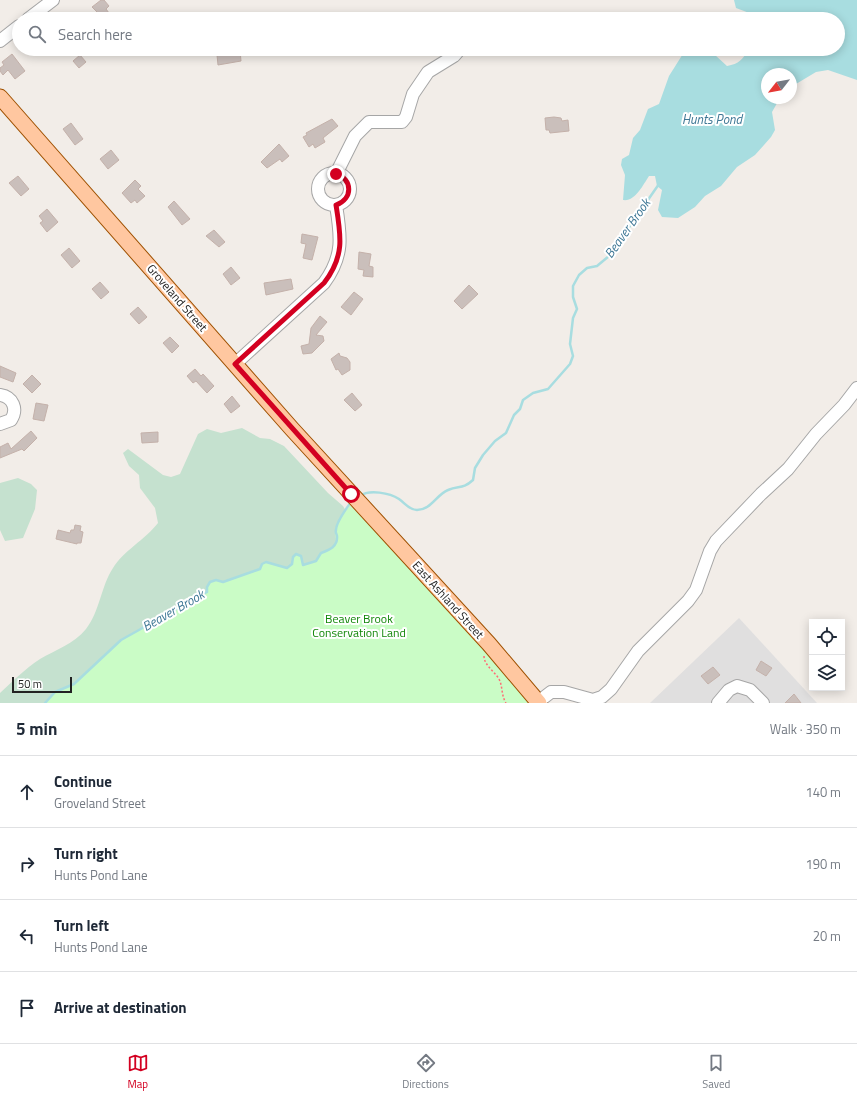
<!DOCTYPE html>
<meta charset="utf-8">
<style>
body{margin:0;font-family:"Titillium Web",sans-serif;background:#f2f2f3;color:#1f2937}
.controls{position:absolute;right:12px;bottom:12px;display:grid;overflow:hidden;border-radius:0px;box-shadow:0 2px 10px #0003}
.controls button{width:36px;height:36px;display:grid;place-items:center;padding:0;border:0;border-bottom:1px solid #e0e1e3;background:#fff;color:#1f2937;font:20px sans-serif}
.compass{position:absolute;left:761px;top:68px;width:36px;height:36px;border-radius:50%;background:#fff;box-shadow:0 2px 10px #0003;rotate:239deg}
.scale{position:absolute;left:12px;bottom:10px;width:60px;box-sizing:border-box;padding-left:4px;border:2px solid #222;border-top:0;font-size:11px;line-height:14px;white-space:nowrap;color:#222;-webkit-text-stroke:3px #fff;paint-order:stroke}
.stop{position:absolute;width:12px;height:12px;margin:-9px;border:3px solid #d30021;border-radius:50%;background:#fff}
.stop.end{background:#d30021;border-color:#fff;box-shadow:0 1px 4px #0008}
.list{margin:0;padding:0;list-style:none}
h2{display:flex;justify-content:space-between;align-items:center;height:52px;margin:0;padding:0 16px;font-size:17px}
h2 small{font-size:13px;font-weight:400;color:#747a83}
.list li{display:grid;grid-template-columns:26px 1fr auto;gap:12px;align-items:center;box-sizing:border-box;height:72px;padding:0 16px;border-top:1px solid #e0e1e3}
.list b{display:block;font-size:15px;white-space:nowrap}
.list p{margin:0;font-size:13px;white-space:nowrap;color:#747a83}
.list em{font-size:13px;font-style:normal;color:#747a83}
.icon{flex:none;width:22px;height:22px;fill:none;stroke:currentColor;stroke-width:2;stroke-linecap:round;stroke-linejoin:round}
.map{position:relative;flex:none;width:857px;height:703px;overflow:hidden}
.search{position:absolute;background:#fff;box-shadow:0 2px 10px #0003;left:12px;right:12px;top:12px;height:44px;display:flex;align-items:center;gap:10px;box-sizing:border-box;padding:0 14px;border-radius:22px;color:#747a83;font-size:15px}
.sheet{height:340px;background:#fff}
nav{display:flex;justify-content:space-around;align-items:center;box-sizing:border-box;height:56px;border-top:1px solid #e0e1e3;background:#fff;font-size:11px;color:#747a83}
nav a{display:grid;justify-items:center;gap:2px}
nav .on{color:#d30021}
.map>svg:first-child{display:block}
.residential{fill:#e0dfdf}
.wetland{fill:#c5e1cf}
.park{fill:#cafcc6}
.water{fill:#a8dde0}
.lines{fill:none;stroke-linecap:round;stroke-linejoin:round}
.stream{stroke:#a8dde0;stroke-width:2.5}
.building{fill:#cabfbb;stroke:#c4b1aa}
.minor-casing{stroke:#a6a6a6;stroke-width:14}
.major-casing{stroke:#9f5100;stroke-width:17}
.path{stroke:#fe6d75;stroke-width:1.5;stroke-dasharray:2 2;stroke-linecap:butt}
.minor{stroke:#fff;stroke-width:12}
.major{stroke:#ffc7a0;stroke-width:15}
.route{stroke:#d30021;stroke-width:5}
.labels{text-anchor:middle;stroke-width:4;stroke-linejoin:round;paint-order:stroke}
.street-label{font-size:12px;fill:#222;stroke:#fff}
.park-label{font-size:12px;fill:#118708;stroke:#fff}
.water-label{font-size:13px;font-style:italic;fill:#3e7795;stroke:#fff}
</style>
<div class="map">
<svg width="857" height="703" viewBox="0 0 857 703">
<rect width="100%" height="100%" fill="#f2ede8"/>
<path class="residential" d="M739,618l78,85h-167z"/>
<path class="wetland" d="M242,428l18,10 10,1 14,7 44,47 15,13 4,7 3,24 -142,166h-208v-10c13,-12 25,-24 40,-34 15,-9 34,-15 46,-30 14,-18 15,-43 27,-61 10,-17 32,-28 45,-45l-3,-15 -15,-20 -1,-13 -10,-9 -6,-13 5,-4 35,26 8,2 9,-3 18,-40 9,-5 14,4z
M18,478l13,6 6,6 -2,19 -12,29 -18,3 -5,-11v-47z"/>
<path class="park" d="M350,505l133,141 47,57h-485l10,-11 19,-8 47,-44 86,-48v-5l3,-5 6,-2 7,2 36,-13 3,-5 4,-2 21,6 5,-4 1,-7 3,-3 5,2 2,9 13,-4 5,-8c25,-8 9,-14 17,-29 3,-7 8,-13 12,-19z"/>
<path class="water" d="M734,0h123v80l-29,-10 -12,2 -25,15v-13h-24v24h13l-8,14 3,18 -4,7 -16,18 -18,12 -16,19 -16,10 -10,11 -17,11 -16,-1 -4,-7 4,-20 -5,-4 -2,-10h-6c-6,9 -14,26 -26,24l2,-25 -4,-10 1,-6 7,-4 4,-17 7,-8 8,-21 11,-5 10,-28 17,-27h25l4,6 12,11c12,-2 16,-7 22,-17h89v-30h-84l-2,-5 -16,-6z"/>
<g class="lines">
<path class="stream" d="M360,496c9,-7 30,-3 39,3 6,4 10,11 18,11 14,0 19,-15 31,-20 11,-5 14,0 25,-10l2,-12 8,-13 12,-14 11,-8 8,-18 6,-6 3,-9 10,-7 15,-4 22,-25 3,-8 -3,-12 3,-26 4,-9 -4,-12v-11l6,-11 8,-7 10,-2 12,-10 50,-72
M45,703l10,-11 19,-8 47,-44 86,-48v-5l3,-5 6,-2 7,2 37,-13 2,-5 4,-2 21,6 5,-4 1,-7 3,-3 5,2 2,9 13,-4 5,-8c8,-3 17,-6 16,-17 0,-2 -2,-3 -1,-6 0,-8 10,-21 15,-28"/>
</g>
<path class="building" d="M101,0h3l5,6 -3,3 3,4 -6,5 -11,-11z
M240,50l1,11 -23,4 -1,-10 10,-1v-2z
M12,54l13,17 -10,8 -7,-9 -5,5 -3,-4v-3l4,-3 -2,-3z
M80,55l6,7 -7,6 -6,-7z
M554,117l7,1 1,3 6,-1 1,11 -19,2 -1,-3h-3l-1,-12z
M332,119l6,7 -15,12 2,4 -10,6 -2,-4 -4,3 -6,-10 4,-2 -1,-2z
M71,123l12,16 -8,6 -12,-16z
M279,144l10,12 -7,6 -2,-3 -13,9 -6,-6z
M111,150l8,10 -11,9 -8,-10z
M18,176l11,13 -8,7 -12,-13z
M135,180l6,6 -3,3 7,7 -8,7 -2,-3 -4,3 -9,-10z
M174,201l16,18 -8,6 -14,-18z
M47,209l11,13 -11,10 -7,-9 3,-2 -4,-5z
M214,230l11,12 -6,5 -13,-11z
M302,234l16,3 -6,23 -9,-2 3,-14 -5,-1z
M69,248l11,13 -8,7 -11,-13z
M359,252l12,2 -2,12 4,1v10l-10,-1 1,-6 -6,-1z
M231,267l9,11 -9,7 -8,-11z
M291,279l2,10 -27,6 -2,-12z
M100,282l9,10 -8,7 -9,-10z
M469,285l9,9 -16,15 -8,-8z
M354,292l9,7 -12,16 -10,-8z
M138,307l9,10 -8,7 -9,-10z
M320,316l7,6 -11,13 7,1 1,5 -12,12 -9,1 -2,-8 8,-2 2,-16z
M170,337l9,9 -7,7 -9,-10z
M339,353l1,3 7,2 3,4v8l-8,5 -4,-6 -2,1 -5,-11z
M0,366l16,7 -3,9 -13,-5z
M195,369l6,7 2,-2 11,12 -7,7 -11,-12 -3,2 -6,-7z
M32,375l9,9 -9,9 -9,-9z
M352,393l10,12 -7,6 -11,-11z
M232,396l8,10 -9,7 -7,-9z
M36,403l12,2 -4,16 -11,-2z
M31,431l6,7 -13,13 -2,-2 -22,9v-11l8,-4 3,6z
M158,432v10l-16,1 -1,-10z
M75,525l6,1 -1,5 3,1 -2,11h-4v1l-21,-5 2,-9 12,3 1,-3h3z
M761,661l11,7 -6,8 -10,-6z
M713,667l7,8 -12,9 -7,-8z
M794,694l7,9h-16z"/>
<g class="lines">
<defs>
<path id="minor" d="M28,19l25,-19
M0,41l19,-15
M318 189a16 16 0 1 1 32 0a16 16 0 1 1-32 0Z
M336,174l19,-38 14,-14h33l4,-5 7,-23 15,-22 26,-16 6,-7
M235,364l89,-81c20,-27 17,-47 12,-78
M0,395c13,2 18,14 11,25l-11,4
M538,702l13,-10h13l29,8 9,-3 9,-8 27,-38 50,-50 8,-11 14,-39 6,-10 45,-47 27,-25 28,-35 28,-29 13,-17
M718,703l11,-13 8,-4 13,4 13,13"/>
<path id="major" d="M0,97l292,332 197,215 50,59"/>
</defs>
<use href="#minor" class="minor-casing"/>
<use href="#major" class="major-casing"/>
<path class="path" d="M484,656c0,9 10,15 15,23 4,8 2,16 7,24"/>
<use href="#minor" class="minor"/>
<use href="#major" class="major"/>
</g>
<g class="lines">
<path class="route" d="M336,174c17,5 17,25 0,31 5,31 9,51 -12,78l-89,81 116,130"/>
</g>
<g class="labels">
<g class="street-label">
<text transform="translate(177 298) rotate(49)" y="4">Groveland Street</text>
<text transform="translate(448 600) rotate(48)" y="4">East Ashland Street</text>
</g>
<g class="park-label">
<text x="359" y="623">Beaver Brook<tspan x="359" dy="14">Conservation Land</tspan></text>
</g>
<g class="water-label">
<text x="712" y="124">Hunts Pond</text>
<text transform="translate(627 228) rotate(-55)" y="5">Beaver Brook</text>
<text transform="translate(173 610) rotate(-30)" y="5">Beaver Brook</text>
</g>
</g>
</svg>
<div class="controls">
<button><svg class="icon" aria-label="locate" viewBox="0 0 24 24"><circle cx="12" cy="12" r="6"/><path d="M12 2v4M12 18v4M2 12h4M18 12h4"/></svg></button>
<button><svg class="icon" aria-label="layers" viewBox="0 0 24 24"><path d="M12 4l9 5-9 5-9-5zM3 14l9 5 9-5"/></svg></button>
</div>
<svg class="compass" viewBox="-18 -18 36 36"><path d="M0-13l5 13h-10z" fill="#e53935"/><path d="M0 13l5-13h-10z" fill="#747a83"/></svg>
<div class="scale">50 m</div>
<div class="stop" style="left:351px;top:494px"></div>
<div class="stop end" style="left:336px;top:174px"></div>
<div class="search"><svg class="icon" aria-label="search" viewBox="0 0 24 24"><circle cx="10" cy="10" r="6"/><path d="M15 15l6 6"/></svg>Search here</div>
</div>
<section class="sheet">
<h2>5 min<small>Walk · 350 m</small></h2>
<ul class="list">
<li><svg class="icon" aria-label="ahead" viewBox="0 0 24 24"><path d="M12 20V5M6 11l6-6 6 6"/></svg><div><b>Continue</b><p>Groveland Street</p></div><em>140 m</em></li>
<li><svg class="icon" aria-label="right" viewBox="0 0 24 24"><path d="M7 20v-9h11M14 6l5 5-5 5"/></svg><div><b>Turn right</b><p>Hunts Pond Lane</p></div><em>190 m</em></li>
<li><svg class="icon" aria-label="left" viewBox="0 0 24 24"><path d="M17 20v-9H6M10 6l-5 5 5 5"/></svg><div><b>Turn left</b><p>Hunts Pond Lane</p></div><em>20 m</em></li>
<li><svg class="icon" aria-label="arrive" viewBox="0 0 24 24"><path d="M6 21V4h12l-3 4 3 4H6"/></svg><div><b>Arrive at destination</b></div></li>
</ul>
</section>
<nav>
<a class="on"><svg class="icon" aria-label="map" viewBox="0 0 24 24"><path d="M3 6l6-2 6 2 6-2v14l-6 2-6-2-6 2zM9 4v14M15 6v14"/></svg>Map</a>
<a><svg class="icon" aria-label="directions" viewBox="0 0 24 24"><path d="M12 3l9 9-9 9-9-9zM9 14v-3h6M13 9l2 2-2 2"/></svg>Directions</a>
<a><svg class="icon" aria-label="saved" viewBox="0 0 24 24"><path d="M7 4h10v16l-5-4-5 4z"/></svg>Saved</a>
</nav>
